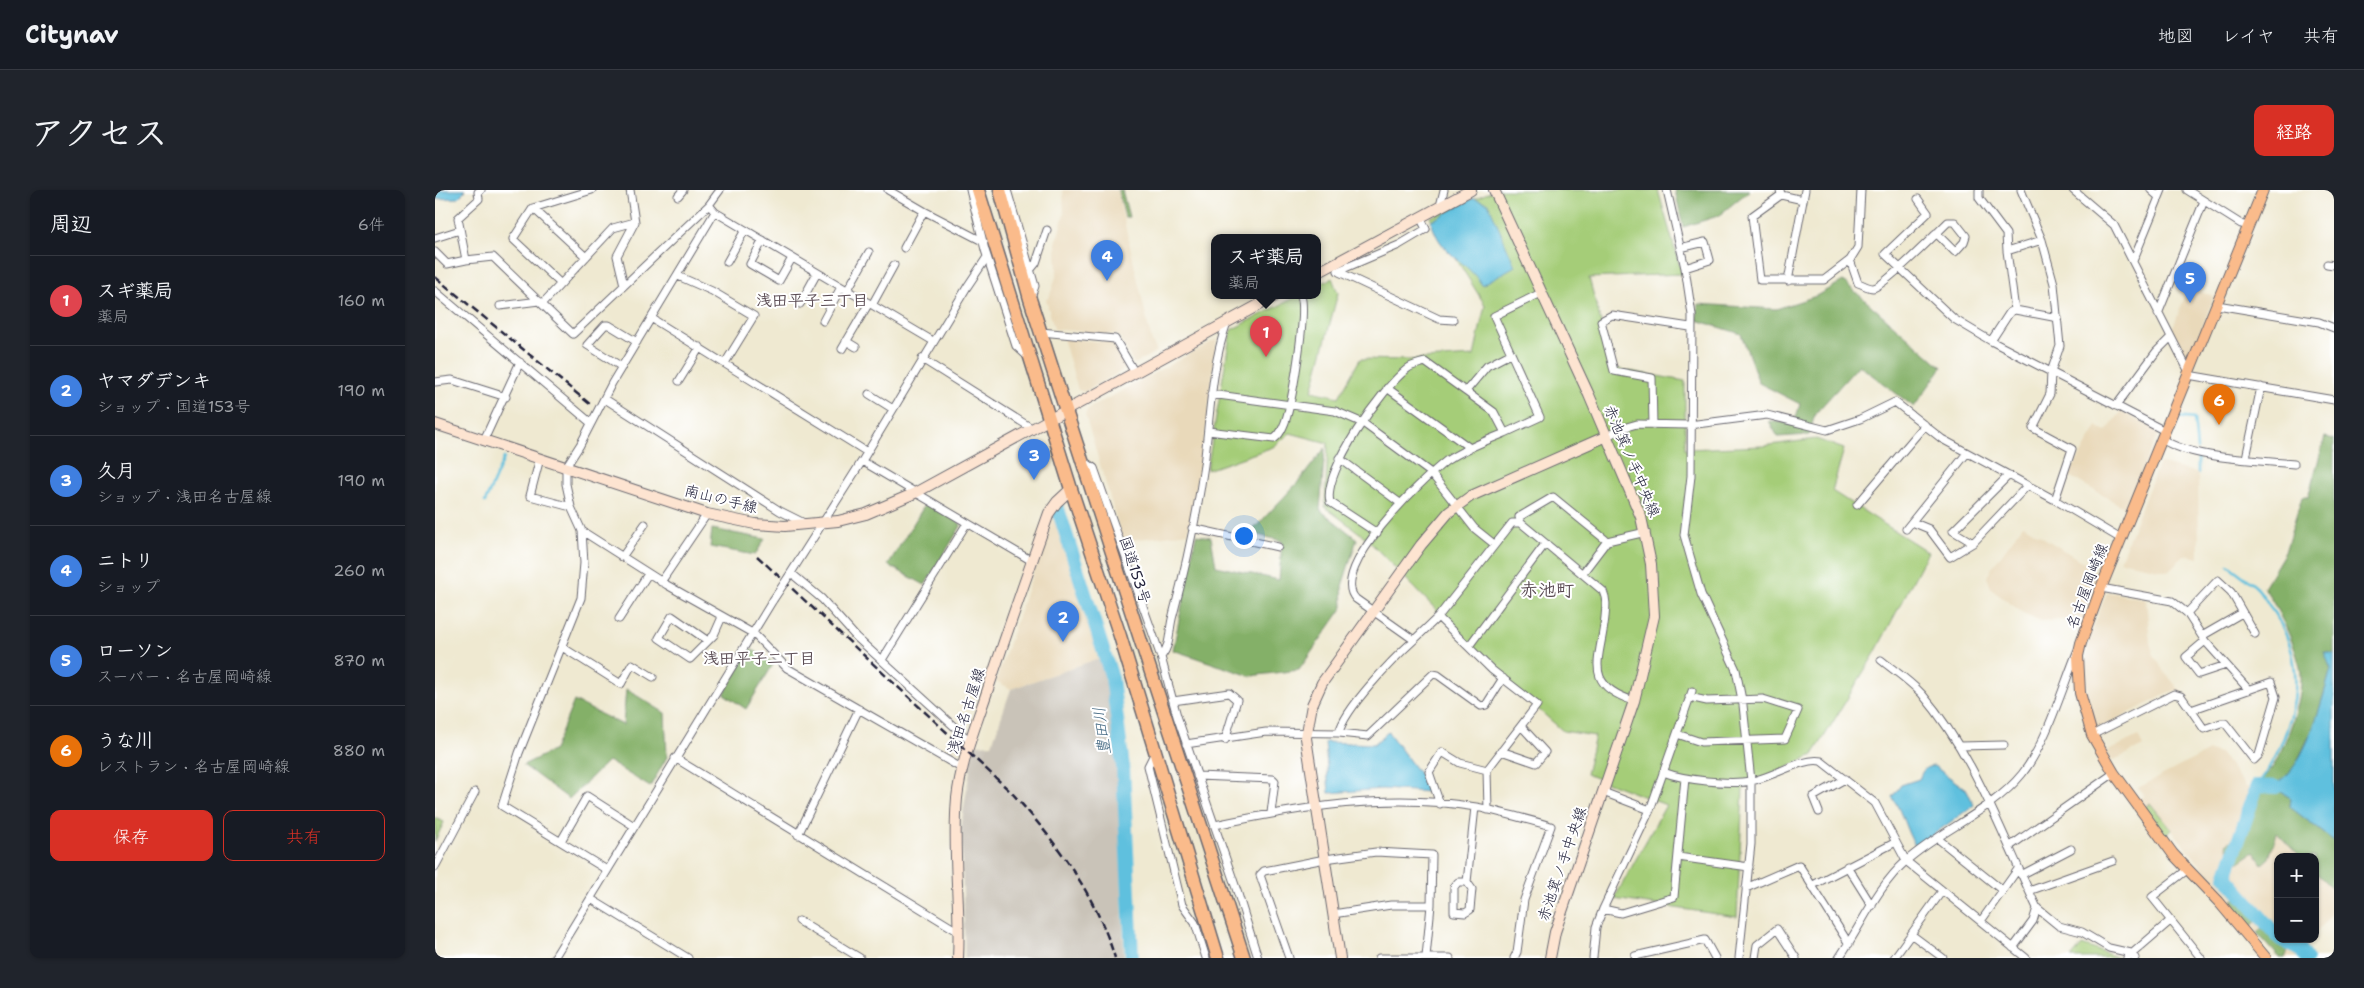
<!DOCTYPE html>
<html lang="ja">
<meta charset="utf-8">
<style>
body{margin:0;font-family:"Shantell Sans","Klee One",sans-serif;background:#20242c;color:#f1f3f6}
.controls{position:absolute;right:15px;bottom:15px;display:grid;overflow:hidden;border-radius:10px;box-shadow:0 1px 4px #0004}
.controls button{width:45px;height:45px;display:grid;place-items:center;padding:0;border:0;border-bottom:1px solid #363941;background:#171b24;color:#f1f3f6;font:25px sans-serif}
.you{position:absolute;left:808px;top:345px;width:18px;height:18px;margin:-12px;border:4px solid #fff;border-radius:50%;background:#1a73e8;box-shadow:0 0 0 8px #1a73e833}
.badge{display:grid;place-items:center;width:32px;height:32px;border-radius:50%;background:#d93025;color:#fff;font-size:16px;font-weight:700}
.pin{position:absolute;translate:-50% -41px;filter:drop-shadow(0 1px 2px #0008)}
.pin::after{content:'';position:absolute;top:26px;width:18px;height:15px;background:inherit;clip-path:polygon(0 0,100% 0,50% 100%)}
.popup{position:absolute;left:776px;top:44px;width:110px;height:65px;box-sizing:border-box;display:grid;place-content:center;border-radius:10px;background:#171b24;filter:drop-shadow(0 1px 4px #0005);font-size:16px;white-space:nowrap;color:#9ea1a6}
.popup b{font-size:19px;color:#f1f3f6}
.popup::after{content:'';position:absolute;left:50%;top:100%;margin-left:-10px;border:10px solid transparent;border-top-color:#171b24}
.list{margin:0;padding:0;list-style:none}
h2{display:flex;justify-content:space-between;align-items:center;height:65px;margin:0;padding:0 20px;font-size:21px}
h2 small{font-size:16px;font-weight:400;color:#9ea1a6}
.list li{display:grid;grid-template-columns:32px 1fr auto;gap:15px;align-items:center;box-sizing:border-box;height:90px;padding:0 20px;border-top:1px solid #363941}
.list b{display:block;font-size:19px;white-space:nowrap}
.list p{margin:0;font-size:16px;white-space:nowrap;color:#9ea1a6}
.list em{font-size:16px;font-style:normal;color:#9ea1a6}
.actions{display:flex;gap:10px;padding:15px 20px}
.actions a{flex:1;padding:11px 0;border:1px solid #d93025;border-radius:10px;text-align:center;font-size:18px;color:#d93025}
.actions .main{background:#d93025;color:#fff}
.map{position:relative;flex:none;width:1899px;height:768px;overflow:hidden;border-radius:10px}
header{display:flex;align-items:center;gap:30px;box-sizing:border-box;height:70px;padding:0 25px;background:#171b24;border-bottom:1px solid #363941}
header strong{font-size:24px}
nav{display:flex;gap:28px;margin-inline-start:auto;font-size:18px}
.intro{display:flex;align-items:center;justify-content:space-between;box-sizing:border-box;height:120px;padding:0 30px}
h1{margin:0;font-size:35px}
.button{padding:12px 22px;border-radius:10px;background:#d93025;color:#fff;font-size:18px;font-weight:700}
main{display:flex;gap:30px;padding:0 30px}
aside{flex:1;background:#171b24;border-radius:10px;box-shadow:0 1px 4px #0004}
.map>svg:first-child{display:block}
.built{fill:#e9d9ba}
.industrial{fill:#c9c3b8}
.green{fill:#a5cd78;stroke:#64785a}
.forest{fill:#84b068;stroke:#536952}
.water{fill:#5fc0de;stroke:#40718c}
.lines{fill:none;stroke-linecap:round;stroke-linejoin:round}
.stream{stroke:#5fc0de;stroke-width:2.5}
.river{stroke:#5fc0de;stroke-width:14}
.street-casing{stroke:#6a6870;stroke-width:9}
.secondary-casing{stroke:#6a6870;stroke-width:12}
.primary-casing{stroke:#6a6870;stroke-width:12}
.highway-casing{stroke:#6a6870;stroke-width:15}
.street{stroke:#fff;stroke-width:7}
.secondary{stroke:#fde4d1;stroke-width:10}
.primary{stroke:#fabb8b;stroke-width:10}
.highway{stroke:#fabb8b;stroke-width:12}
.rail{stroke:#22223b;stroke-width:2.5;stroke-dasharray:8 4;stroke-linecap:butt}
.street-bridge-casing{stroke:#6a6870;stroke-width:9;stroke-linecap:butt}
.street-bridge{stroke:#fff;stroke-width:7}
.labels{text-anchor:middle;stroke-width:4;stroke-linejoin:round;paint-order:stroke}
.street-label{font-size:15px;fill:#22223b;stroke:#fff}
.neighbourhood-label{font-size:16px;font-weight:bold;fill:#5b4c54;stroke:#fff}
.water-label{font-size:16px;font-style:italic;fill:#3a617c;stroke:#fff}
.quarter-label{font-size:18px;font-weight:bold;fill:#5b4c54;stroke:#fff}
</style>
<header>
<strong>Citynav</strong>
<nav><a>地図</a><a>レイヤ</a><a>共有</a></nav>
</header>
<div class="intro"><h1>アクセス</h1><a class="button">経路</a></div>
<main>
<aside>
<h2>周辺<small>6件</small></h2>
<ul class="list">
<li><span class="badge" style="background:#e0444e">1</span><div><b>スギ薬局</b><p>薬局</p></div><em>160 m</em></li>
<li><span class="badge" style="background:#3f7fe0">2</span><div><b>ヤマダデンキ</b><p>ショップ · 国道153号</p></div><em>190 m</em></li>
<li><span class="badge" style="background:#3f7fe0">3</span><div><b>久月</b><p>ショップ · 浅田名古屋線</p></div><em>190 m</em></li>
<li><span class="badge" style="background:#3f7fe0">4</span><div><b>ニトリ</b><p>ショップ</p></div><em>260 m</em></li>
<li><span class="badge" style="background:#3f7fe0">5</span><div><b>ローソン</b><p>スーパー · 名古屋岡崎線</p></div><em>870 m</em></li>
<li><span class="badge" style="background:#e8710a">6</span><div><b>うな川</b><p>レストラン · 名古屋岡崎線</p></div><em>880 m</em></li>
</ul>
<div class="actions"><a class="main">保存</a><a>共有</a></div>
</aside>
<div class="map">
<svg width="1899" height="768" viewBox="0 0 1899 768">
<rect width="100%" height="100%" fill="#fff"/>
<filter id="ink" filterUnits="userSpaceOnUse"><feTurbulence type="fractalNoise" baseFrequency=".02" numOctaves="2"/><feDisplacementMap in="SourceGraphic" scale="10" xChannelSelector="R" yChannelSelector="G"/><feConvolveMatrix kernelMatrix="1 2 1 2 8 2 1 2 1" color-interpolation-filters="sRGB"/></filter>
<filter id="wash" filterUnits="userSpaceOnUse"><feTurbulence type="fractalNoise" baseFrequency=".0096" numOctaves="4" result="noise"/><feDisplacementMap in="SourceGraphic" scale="20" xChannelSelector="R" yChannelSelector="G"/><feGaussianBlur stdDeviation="1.12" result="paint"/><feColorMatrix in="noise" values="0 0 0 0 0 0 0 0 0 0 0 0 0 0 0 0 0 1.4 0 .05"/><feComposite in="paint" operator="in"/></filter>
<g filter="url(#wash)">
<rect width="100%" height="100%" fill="#efe9d1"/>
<path class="built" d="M628,0h54l35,152 5,9 -23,13 -16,-29 -64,-6 -8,-30 3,-1 8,-24 -1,-31 8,-29z
M1754,97l25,10 -24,60 -5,2 -14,-27z
M628,148l50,5 14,25 -43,24 -6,-2z
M782,149l-15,122 -14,72 -65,8 -38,-127 3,-5z
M1686,222l36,17 1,5 -31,75 -58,-33 28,-50 9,6z
M1724,273l39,10 1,85 -14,-3 -17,16 -48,-10z
M619,322l46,146 -89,31 -15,-8z
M1588,335l79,49 -20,50 -17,-4 -24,1 -18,-8 -31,-23 -5,-13 4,-8z
M1672,402l39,7 4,44 4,12 9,15 19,23 -7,-3 -76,38 -4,-1 -7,-21 -3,-40 6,-32z
M1703,546l5,10 -31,15 -6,-9z
M1774,561l11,2 26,34h9l-28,84 27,-19 9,11 6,-5 7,-25 24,24h-22v82h33l-14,19h-17l-29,-31 -101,-124 -5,4 -5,-7 4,-4 -6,-8z
M1880,682l19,18v20l-19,24z"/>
<path class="industrial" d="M665,468l13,55 5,68 6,177h-159l-4,-132 13,-81 18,-1 19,-55z"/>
<path class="green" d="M1060,0h163l24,84 -93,4 24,90 72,13v68l78,-3 53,-7 28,10 -12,42 96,61 -53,101 -62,102 -70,34 -6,128 -123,-18 52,-94 -80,-31 9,-38 -32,-5 -60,-53 -138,-141 -40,-30 3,-64 -38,-10 -17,14 -66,23 24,-140 67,-34h19v-10l15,-8 6,15 -26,98 27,6 21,-38 48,1 66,-4 11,-51 -55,-88z
M1715,613l22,27 -7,5 -20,-28z
M0,628l9,4 -9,19z
M1647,755l37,13h-48z"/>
<path class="forest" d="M683,0h4l7,27h-4z
M1240,0h75l-32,26 -35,11z
M1408,91l99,86 -28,40 -55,-42 -44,49 -6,21 -31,2 -9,-16 25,3 6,-20 -41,-21 -18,-49 -44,-14 1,-16 78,5 40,-13z
M1890,247l9,2v215l-9,-2 6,17 -16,55 -22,46 -17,19 15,9 -1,9 44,34v49l-19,-18v-15h-15l-23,-24 -8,25 -7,6 -8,-12 -28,19 5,-16 -5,-11c21,-12 18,-36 28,-56 5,-9 15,-14 20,-23 13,-25 32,-70 26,-98 -7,-29 -21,-55 -36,-80l21,-35 17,-55h6z
M890,258l-5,62 37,29 -15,47 1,21 -44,63 -49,6 -77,-26 23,-115 15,2 5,29 63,14 3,-39 -32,-8 50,-53z
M491,313l34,20 1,3 -36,59 -37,-20z
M277,339l53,10 -10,16 -45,-8z
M315,458l24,15 -28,46 -22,-15z
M191,499l39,24 2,44 -17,30 -42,-26 -39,38 -46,-34 31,-15 20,-49 49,24z
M1809,702l17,23 -10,12 -20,-25z
M1833,731l10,10v8h10l4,3 -7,16h-5l-23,-25z"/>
<path class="water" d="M0,0h31l-8,8 -23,1z
M1039,8l14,5 27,63 -33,19c-17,-27 -42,-29 -51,-64z
M1889,462l10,2v187l-44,-34 1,-9 -15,-9 -1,-4c30,-16 47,-84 56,-116z
M953,542l42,56 -2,4 -46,-3 -53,4 -4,-51 49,2z
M1499,576l33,24 7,15 -58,42c-11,-16 -13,-35 -24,-50l9,-12 18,-6c4,-8 4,-12 15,-13z"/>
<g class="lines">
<path class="stream" d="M1742,227l17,2 3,30
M1763,265v18
M50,312l19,-44
M1793,375c9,7 18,13 27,21 7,6 12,16 17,24 41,58 23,122 -15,176"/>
<path class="river" d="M623,319l54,169 11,89 9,191
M1841,597l-19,-1 -31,91 52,60
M1845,749l21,11 5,8"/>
</g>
</g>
<g filter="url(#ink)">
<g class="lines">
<defs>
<path id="street" d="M46,0l-3,2 1,7 -21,19 8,42 27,-3 80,77 136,-129
M285,0l-11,15 6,7 218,129
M453,0l36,21 -20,37
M535,0l15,60 31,96 12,11
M572,0l28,96 -4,11
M1232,0l18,78 7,47 -1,161 -7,59 17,59 35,76 7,35 8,76v63l-12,114
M1345,0l1,5 -29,21 8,64h64l26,-20
M1426,0l-3,57 -8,13 8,23c4,1 10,5 15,5 9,0 65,-56 75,-66h7l11,14 -2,6 -9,10 -19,-19
M1544,0v8l27,36 1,17
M1586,0l21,50
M1638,0l41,35 75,147
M1716,0l8,7
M1752,0l54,34 7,2
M1346,5l22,5
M243,6l5,-6
M1483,9l10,14 -43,41 69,65 37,22 174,90
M1005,16l4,-16
M98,18l59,-18
M489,21l60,31
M0,48l25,-8
M328,50l-13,24 29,17 13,-23
M1245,58l25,-6 5,18 -25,8
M0,62l12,12 19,-4
M1698,71l29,-71
M292,72l18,-32
M1892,74l7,1
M596,79l5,-6 11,-33
M903,81l61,-26 27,-16 -6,-12
M904,82l100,47 14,1
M243,86l34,15 42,25 -29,47
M1353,91l17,-91
M126,94l-48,-45 20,-31 53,49
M189,95l-7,-29 18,-34 -5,-32
M0,101l156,132
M412,101l22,-39
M107,114l71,-76 22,-6
M365,114l17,-31
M437,115l22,-40
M1782,115l102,17 15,6
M65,116l39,-5
M1580,120l43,8
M1723,124l46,-113
M216,128l216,134
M388,131l18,-34
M792,132c-16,46 -17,95 -23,143 -7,50 -18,101 -31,150 -5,17 -1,28 -12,42l16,59 61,178 20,64
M606,142l74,7 20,34
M411,151l10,6
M1556,151l19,-29 5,-2 -8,-59 35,-11 12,44 6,62 -9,26 -1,22 -17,34 39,21 -17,51
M407,159l27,-46
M487,169l111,70
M187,177l-35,-22 18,-20h4l28,17
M1753,185l146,25
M244,191l21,-34
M0,192l17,-2 54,17
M952,198l83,60
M1031,201l21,-25 23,-12
M434,204l24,15
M776,204l124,17 28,12 68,50 43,55 20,16
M170,209l175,112 24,12
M1681,216l40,-54 14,-14
M1218,235l-1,-47 -38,-7 -13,-50 11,-6 78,12
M773,241l66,8c4,-3 7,-7 9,-12 9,-18 24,-115 18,-131
M1070,243l35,-16 -46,-101 47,-23
M1172,246l16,-8 14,-4 52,1 78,-10 60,15 33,-11 35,-17 47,37 113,61 66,39
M1727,249c29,20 97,21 132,25
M49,250l36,-78
M105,268l-10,38 41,11
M904,268l61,45
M1811,268l15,-71
M427,271l170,100
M649,271l10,7 67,189
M1574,285l-56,56 20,12 55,-58
M1422,315l68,-80
M1477,332l17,7 21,28 23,-14
M1086,333l-2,-6 34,-20 54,44
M757,338l86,19
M1471,339l61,-76
M147,341l85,54 87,49 33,34 176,101
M942,343l-47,-31c-8,-30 53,-115 77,-133 4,-4 12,-5 18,-7l69,50 11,21c-20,8 -41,16 -59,28 -23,18 -119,109 -90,138l58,41 24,-23
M187,367l23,-33
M356,383l31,26 34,38 115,105
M1147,384l25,-33 39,-9
M354,386l73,-115 105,-174 20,-30
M226,392l46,-68
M1666,398l71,13 15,12 18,28 44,49
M1752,423l31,-33 13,12 24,42
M184,429l29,-45
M1767,446l40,-23
M273,451l-36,-25 -13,22 31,21 24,-24 8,-18
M1770,451l-19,16 13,17 27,-9
M1034,456l76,-102
M127,457l59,37 11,-20 21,13
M447,470l85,-137
M1446,470c14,11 29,21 41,34 53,62 80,141 115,214l-4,13 -20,27
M738,511l56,-8 8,7 -12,40
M904,543c5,-24 55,-75 75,-93
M1242,544l24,8 84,-3 13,-29 -35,-11 -56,2 -18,-4
M1657,545l82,-41 7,2 10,14 80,-28 5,15 -17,58 -5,5 -29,-37h-4l-17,6 -13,-19
M751,554l80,-12 73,1 29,3 65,-62 5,1 43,31 5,-1 17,-27
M1525,556l44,-1
M1066,561l35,12 9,-11 -24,-26
M720,562l-7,14 34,139 13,18 11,35
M240,568l284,174
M1228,582c21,8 66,13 88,9 20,-3 52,-24 70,-20l54,42 31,58 120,97
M762,586l76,3 2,2 -4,32
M1005,614l-11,-32 13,-20 18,11 27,7
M1053,620l-1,-40 50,-65 -45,-35 -54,-53 74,-94h9l82,68c4,9 3,16 2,26 -4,42 -24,67 29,84
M1215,620l42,-119
M1384,622l-6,-15 32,-18
M780,635c86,-18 174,-33 261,-18 25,5 50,12 75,19l-27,74 -7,52 -3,6
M363,645l61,-126
M1502,648l66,53
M126,651l26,-45 47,30
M1574,657l105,-74
M1243,667l71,10
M1412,676l25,40
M0,677l40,-75
M172,680l-105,-64 17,-53 62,-155 3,-35 -2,-32 -11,-24 -5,-23v-17l14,-22 32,-62 103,-171
M1752,680l-35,27 49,61
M1586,685l50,-26
M1032,692h-9l-4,5v25l11,1 5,-3 2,-21 -5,-7 8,-75
M1378,695l83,-43
M1311,698l53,-23 50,79
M1594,701l84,-30
M156,709l97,59
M1602,718l22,18 23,6 27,16 22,5 4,5
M1168,719l18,4 53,-16 11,-119
M898,724l58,-9h40
M364,731l61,37
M1546,731l37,-52
M1477,745l31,23
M119,768l219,-358
M854,768l-29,-83 4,-4 61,-12 51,-7 56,3 -1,50 -5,52
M944,768h71
M1158,768l3,-31 7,-18 47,-99 -47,-18
M1201,768l-1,-2 70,-16 10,18
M1320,768l2,-13 20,-16 19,29
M1404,768c22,-32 38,-71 67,-97 36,-32 86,-50 116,-87 24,-30 40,-85 55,-122
M1459,768l48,-67
M1692,768l43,-37"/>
<path id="secondary" d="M1059,0l95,205 52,122 10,47 3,52 -20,85 -79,231 -5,26
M882,83l154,-83
M0,234l272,90 48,10 30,2 53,-5 28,-7 49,-21 360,-197
M523,768c3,-53 -6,-106 -1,-160 4,-36 18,-71 30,-106 20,-60 41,-120 62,-179l8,-11 14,-13
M905,768l-34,-220 6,-33 10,-22 99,-138 28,-33 22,-16 136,-60"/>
<path id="primary" d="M1828,0l-162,398 -20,55 -3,13 2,37 12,42 22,38 59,81 46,48 47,56"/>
<path id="highway" d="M543,0l93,299 49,147 98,322
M565,0l30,109 36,112 178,547"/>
</defs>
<use href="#street" class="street-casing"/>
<use href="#secondary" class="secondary-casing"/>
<use href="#primary" class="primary-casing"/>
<use href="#highway" class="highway-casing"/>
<use href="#street" class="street"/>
<use href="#secondary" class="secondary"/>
<use href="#primary" class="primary"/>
<use href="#highway" class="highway"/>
<path class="rail" d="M0,87l156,128
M322,366l255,237c45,50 83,100 103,165"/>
<defs>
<path id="street-bridge" d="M338,410l16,-24"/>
</defs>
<use href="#street-bridge" class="street-bridge-casing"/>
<use href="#street-bridge" class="street-bridge"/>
</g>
</g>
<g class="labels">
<g class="street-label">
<text transform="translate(1197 271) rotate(67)" y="5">赤池箕ノ手中央線</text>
<text transform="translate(286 309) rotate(14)" y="5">南山の手線</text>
<text transform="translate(700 380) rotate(72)" y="5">国道153号</text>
<text transform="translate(1652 396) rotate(-69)" y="5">名古屋岡崎線</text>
<text transform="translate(531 521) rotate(-72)" y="5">浅田名古屋線</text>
<text transform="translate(1127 674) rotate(-71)" y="5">赤池箕ノ手中央線</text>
</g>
<g class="neighbourhood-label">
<text x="377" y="116">浅田平子三丁目</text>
<text x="324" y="474">浅田平子二丁目</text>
</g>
<g class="water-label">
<text transform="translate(666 541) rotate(-97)" y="6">豊田川</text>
</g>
<g class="quarter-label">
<text x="1112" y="406">赤池町</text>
</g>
</g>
</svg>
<div class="controls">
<button>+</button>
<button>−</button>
</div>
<div class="you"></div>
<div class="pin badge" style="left:831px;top:167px;background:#e0444e">1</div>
<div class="popup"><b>スギ薬局</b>薬局</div>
<div class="pin badge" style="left:628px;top:452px;background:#3f7fe0">2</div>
<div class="pin badge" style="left:599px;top:290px;background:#3f7fe0">3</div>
<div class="pin badge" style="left:672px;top:91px;background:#3f7fe0">4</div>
<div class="pin badge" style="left:1755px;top:113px;background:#3f7fe0">5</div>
<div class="pin badge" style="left:1784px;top:235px;background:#e8710a">6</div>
</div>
</main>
